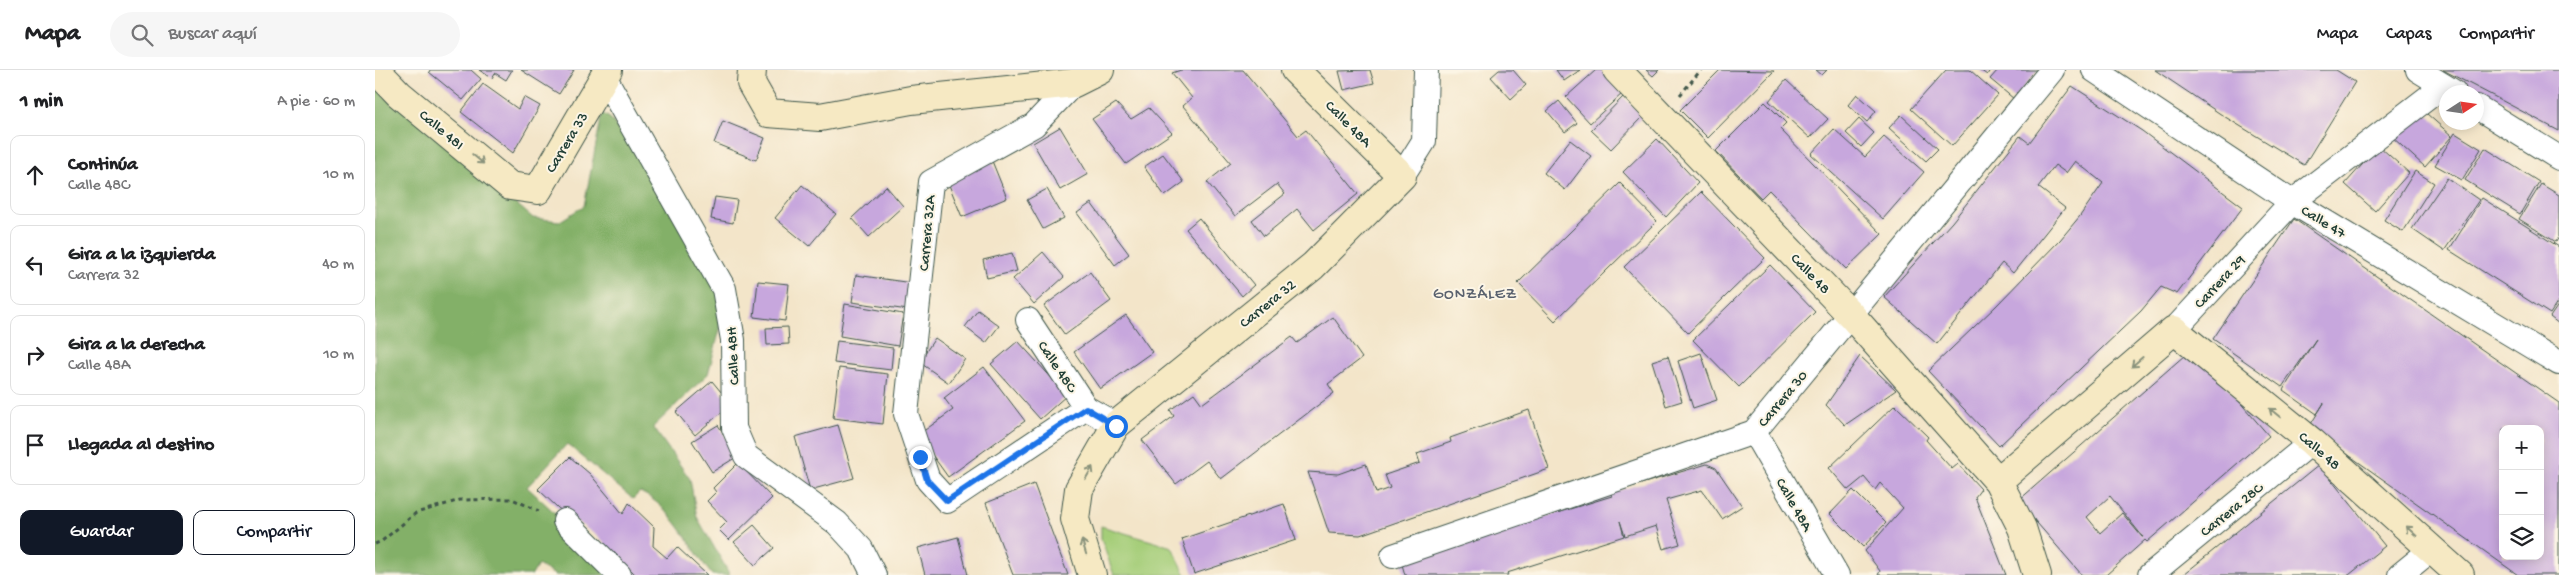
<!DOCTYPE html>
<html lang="es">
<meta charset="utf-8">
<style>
body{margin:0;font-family:"Gochi Hand",sans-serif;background:#f6f6f6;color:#202124}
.controls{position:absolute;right:15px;bottom:15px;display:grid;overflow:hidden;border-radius:10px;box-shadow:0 2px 12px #0003}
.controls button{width:45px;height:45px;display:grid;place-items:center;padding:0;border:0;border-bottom:1px solid #e0e0e0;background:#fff;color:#202124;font:25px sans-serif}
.compass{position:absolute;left:2064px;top:15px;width:45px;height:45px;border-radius:50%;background:#fff;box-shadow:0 2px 12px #0003;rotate:78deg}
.stop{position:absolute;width:15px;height:15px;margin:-11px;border:4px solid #1a73e8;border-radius:50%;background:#fff}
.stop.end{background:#1a73e8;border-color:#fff;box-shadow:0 1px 5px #0008}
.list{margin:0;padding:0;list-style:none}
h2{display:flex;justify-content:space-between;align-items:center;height:65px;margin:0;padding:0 20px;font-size:21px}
h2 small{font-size:16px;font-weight:400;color:#757577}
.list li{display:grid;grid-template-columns:32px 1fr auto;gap:15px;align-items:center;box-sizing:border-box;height:80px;margin:0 10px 10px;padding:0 10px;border:1px solid #e0e0e0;border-radius:10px}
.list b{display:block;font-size:19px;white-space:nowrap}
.list p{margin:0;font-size:16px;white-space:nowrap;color:#757577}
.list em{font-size:16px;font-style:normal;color:#757577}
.actions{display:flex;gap:10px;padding:15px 20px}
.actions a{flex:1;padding:11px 0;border:1px solid #111827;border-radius:10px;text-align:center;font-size:18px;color:#111827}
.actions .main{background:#111827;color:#fff}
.icon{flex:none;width:28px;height:28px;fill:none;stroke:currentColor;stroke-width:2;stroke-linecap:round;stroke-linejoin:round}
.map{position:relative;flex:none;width:2184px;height:505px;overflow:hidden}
header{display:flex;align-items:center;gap:30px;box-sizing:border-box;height:70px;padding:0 25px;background:#fff;border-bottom:1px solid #e0e0e0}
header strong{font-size:24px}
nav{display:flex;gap:28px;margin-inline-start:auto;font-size:18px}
.search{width:350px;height:45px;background:#f6f6f6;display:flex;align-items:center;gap:12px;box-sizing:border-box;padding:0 18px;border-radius:28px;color:#757577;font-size:19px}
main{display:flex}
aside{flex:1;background:#fff}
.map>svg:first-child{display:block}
.green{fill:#a4cd78;stroke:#628556}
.forest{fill:#83b068;stroke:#51764e}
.building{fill:#c7a7dd;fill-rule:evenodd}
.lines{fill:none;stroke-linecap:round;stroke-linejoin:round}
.street-casing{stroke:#3f564a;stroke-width:26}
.secondary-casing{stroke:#3f564a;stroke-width:30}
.path{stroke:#3f564a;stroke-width:3;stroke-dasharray:4 4;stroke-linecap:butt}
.street{stroke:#fff;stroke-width:24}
.secondary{stroke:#f6e9c3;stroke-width:28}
.oneway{stroke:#8a937c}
.route{stroke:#1a73e8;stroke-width:6}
.labels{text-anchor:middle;stroke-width:4;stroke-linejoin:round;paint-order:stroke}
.street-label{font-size:15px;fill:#1f3d34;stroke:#fcf5e5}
.neighbourhood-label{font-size:16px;letter-spacing:1px;fill:#5a626f;stroke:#fcf5e5}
</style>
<header>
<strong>Mapa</strong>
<div class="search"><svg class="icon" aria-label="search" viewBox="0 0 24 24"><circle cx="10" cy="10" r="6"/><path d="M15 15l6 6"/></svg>Buscar aquí</div>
<nav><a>Mapa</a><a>Capas</a><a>Compartir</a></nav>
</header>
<main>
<aside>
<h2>1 min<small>A pie · 60 m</small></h2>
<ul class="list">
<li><svg class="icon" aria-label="ahead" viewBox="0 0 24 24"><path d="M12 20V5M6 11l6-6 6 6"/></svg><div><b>Continúa</b><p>Calle 48C</p></div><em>10 m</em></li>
<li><svg class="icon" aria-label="left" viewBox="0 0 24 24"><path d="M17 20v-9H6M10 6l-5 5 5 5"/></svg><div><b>Gira a la izquierda</b><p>Carrera 32</p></div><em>40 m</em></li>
<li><svg class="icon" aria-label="right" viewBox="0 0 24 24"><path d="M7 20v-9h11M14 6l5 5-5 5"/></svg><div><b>Gira a la derecha</b><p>Calle 48A</p></div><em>10 m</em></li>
<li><svg class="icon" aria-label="arrive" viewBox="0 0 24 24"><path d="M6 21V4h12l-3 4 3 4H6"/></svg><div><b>Llegada al destino</b></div></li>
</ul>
<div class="actions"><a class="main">Guardar</a><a>Compartir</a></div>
</aside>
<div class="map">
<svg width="2184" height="505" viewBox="0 0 2184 505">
<rect width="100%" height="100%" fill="#fcf5e5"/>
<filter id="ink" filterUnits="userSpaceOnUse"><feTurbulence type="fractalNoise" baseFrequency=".02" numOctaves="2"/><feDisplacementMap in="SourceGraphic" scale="10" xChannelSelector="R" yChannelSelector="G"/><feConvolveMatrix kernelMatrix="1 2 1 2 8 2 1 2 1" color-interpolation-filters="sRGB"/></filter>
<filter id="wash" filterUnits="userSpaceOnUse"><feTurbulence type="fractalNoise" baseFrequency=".0096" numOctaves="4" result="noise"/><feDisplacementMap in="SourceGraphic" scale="20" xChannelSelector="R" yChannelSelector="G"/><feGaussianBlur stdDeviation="1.12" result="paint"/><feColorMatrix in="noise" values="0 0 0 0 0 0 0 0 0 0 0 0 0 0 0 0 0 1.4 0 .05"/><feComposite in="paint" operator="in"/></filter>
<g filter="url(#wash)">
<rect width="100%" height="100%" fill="#f3e5c9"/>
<path class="green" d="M726,456l71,21 14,28h-72l-13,-36z"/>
<path class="forest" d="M0,14l158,134 27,3 24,-15 18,-93 9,6 36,52 72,124 4,23 -15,56 -55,53 37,52 7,38 33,58h-18c-23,-29 -38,-67 -72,-83l-7,7 -66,-55 -40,43 95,88h-67l-17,-10 -6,10h-157z"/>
<g id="blocks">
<path class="building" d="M55,0h41l10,9 -18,21 -34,-28z
M104,0h33l-6,10 -11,-7 -3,5z
M146,0h53l-15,24z
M806,0h62l55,66 8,-6 52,64 -44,36 -17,-21 -33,27 -12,-16 33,-26 -8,-10 -42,32 -28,-34 24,-19 -48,-57 9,-8 -20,-25z
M995,0l4,13 -30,7 -5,-19z
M1124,0h14l13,15 -15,14 -20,-22z
M1181,0h24l-16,11z
M1221,0h5l22,23 -33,30 -24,-26z
M1271,0h13l-6,6z
M1345,0l54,1 -66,67 -28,-28z
M1441,0h11l-5,5z
M1571,0h24l28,25 -46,51 -41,-37z
M1605,0h10l-3,5z
M1623,0h40l-24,29 -24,-20z
M1780,0h181l19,12 -51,83 -82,-50z
M2068,0h116v61l-60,-32z
M1411,10l42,39 -18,19 -41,-37z
M108,14l35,25 6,-12 16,9 -27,47 -52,-41z
M1697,16l70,45 101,76 -66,87 -16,-7 -20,24 -142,135 -71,-75 68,-65 64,-66 20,-24 23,-33 -28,-22 -9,12 -11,-8 -17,22 27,21 -52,65 -11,-10 -65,81 -53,-47 68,-75 68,-86 9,7z
M1482,24l19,17 -9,11 -19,-17z
M1248,27l20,19 -32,33 -20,-19z
M1184,31l18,22 -12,9 -18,-21z
M1390,32l21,21 -6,6 102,105 -36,35 -77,-79 -8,8 -45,-47z
M741,33l15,16 18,-11 23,25 -46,31 -34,-45z
M2043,36l34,30 -27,31 -34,-31z
M1526,45l37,34 -12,12 -37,-33z
M1484,49l15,14 -13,14 -15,-14z
M348,51l42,17 -9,22 -42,-17z
M685,57l28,47 -28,16 -27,-47z
M1459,59l31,28 19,-20 40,35 -41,47 -72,-65z
M2080,63l26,16 -19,31 -27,-15z
M1282,69l41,44 -32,34 -43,-45z
M1195,70l21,16 -26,34 -21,-17z
M2004,76l30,27 -34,38 -30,-27z
M2110,78l54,34 -19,32 -55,-34z
M788,84l21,28 -19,14 -21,-29z
M617,91l15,37 -45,19 -15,-37z
M2040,101l19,12 -31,49 -19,-12z
M2072,108l32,22 -35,51 -32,-22z
M1245,113l37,38 -102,100 -37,-38z
M2166,114l18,11v42l-3,5 -37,-23z
M427,115l34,29 -27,32 -34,-28z
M511,116l17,20 -34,31 -17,-19z
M672,119l17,29 -21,11 -16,-29z
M1326,122l64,66 -77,75 -64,-66z
M340,127l22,3 -4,23 -22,-4z
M2107,128l77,49v53l-9,14 -101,-64z
M716,133l38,51 -14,11 -38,-52z
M824,148l55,67 -12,11 -56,-67z
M1919,149l265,184v172h-41l-209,-148 15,-24 -7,11 -34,-24 33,-51 -34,48 -69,-48zM2128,359h37v127h-37z
M668,182l21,25 -30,27 -21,-25z
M637,183l5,18 -30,7 -4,-18z
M1395,195l45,47 -76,75 -46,-47z
M715,202l21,29 -46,34 -21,-29z
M481,205l56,8 -4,27 -56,-8z
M383,211l31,3 -4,37 -31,-4z
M470,234l58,10 -5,32 -58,-10z
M2184,234v20l-9,-7z
M603,240l21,16 -13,17 -21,-16z
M751,245l26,37 -52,37 -26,-37z
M958,247l29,41 -34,26 6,9 -113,86 -14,-18 -31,23 -34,-44 32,-24 -4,-6 24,-17 8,11 90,-67 5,6z
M413,257l1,17 -22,1 -1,-17z
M560,268l30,21 -16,24 -30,-21z
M462,271l56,7 -2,22 -57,-7z
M643,271l49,54 -27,24 -49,-55z
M1818,278l76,88 -122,106 -2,-2 -39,35h-24l-64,-74zM1735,426l33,41h-1l-20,-24 -22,20 -13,-16z
M1326,283l16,47 -24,8 -15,-47z
M1293,286l14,45 -16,5 -14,-45z
M1485,286l36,34 -51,35 -19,-20z
M609,297l41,54 -77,56 -30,-42 35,-25 -9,-12z
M464,298l49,6 -5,50 -50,-6z
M337,311l19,23 -36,31 -19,-23z
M1520,335l33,32 -2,3 26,29 6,-5 23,25 -6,8 31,78h-128l2,-4 -15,-20 38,-43 -23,-25 -5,7 -11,-13 -16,13 -19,-22z
M1154,340l20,59 -189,66 -31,-2 -21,-61 30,2 28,-10 10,29 14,-5 -5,-13 35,-12 -3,-9 34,-12 -1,-4z
M343,355l20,31 -26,16 -20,-31z
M463,355l16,53 -44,12 -15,-53z
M195,387l20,17 33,40 6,-11 25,24 -1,19 14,12 10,-11 30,28h-71l-39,-39 -39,-28 -20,-19z
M363,393l34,35 -43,42 -10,-10 8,-8 -20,-21 9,-9 -3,-4z
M1332,394l9,4 26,38 -20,13 -20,-29 -36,10 14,44 -17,5 -7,-23 -31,10 -5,-15 4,15 -117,37 1,2h-103l-4,-14 211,-65 -1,-3z
M1944,395l66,81 -36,29h-166z
M659,414l17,46 17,45h-55l-18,-47 -9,-25z
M1478,420l33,33 -23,24 -33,-33z
M909,434l12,36 -102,34 -12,-35z
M379,455l20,23 -19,17 -21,-23z
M583,467l10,38h-43l-7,-27z"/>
</g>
</g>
<g filter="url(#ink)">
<use href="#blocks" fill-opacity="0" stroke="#3f564a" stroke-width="1"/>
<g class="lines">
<defs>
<path id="street" d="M1719,0l198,132 267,161
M2043,0l36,22
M230,8l119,211 9,51 1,88 12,28 91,67 24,26 13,26
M699,13l-40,42 -103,57 -25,232 22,66 19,21 139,-93
M2102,37l82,51
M1027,106l22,-35 2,-71
M653,250l58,88 30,17
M1799,260l118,-128 151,-116
M1379,362l83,143
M190,451l54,54
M1018,486l361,-124 298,-362
M1775,505l162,-133
M2025,505l32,-26"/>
<path id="secondary" d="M1,0l23,24 111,92 28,4 70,-120
M377,0l-1,13 17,30 52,4 91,-17 163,-17 26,-13
M1242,0l234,245 147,166 24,47 15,47
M1623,411l176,-151 138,112 148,133
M717,505l-17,-56 4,-30 37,-64 197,-159 89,-90 -107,-106"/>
</defs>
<use href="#street" class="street-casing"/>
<use href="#secondary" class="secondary-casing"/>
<path class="path" d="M1305,25l21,-25
M0,474l7,-3 34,-28 44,-13 52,-1 27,12"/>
<use href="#street" class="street"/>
<use href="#secondary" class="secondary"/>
</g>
<defs><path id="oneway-shaft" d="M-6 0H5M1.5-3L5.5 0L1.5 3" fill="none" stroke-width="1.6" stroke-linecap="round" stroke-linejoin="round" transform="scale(1.25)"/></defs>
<g class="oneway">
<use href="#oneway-shaft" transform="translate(103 89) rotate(40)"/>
<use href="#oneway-shaft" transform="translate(1762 292) rotate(139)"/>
<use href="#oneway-shaft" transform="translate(1900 343) rotate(-141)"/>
<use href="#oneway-shaft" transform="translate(714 403) rotate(-60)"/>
<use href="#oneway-shaft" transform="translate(2036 461) rotate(-138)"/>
<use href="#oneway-shaft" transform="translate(709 477) rotate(-107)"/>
</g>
</g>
<g class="lines" filter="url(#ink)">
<path class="route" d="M545,387l7,23 20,21 139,-93 30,18"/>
</g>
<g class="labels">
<g class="street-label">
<text transform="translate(974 53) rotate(45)" y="5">Calle 48A</text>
<text transform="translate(67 59) rotate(40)" y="5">Calle 48I</text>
<text transform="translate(191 72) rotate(-59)" y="5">Carrera 33</text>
<text transform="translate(1949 151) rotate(31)" y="5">Calle 47</text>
<text transform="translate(551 163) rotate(-85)" y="5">Carrera 32A</text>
<text transform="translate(1436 203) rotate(46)" y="5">Calle 48</text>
<text transform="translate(1844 211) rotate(-47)" y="5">Carrera 29</text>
<text transform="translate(892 233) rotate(-39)" y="5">Carrera 32</text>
<text transform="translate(357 286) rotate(-93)" y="5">Calle 48H</text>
<text transform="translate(683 296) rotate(56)" y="5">Calle 48C</text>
<text transform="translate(1407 328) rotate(-50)" y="5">Carrera 30</text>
<text transform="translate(1945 380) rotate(41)" y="5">Calle 48</text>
<text transform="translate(1420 434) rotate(60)" y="5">Calle 48A</text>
<text transform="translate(1856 439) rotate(-39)" y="5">Carrera 28C</text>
</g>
<g class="neighbourhood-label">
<text x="1100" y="228">GONZÁLEZ</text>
</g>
</g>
</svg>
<div class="controls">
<button>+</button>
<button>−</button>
<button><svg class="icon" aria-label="layers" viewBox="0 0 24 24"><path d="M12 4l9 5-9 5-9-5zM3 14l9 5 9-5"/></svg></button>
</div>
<svg class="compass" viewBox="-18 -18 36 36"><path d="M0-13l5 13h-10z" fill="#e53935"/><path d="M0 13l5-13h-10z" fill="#757577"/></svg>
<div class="stop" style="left:741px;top:356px"></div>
<div class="stop end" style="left:545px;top:387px"></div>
</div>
</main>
